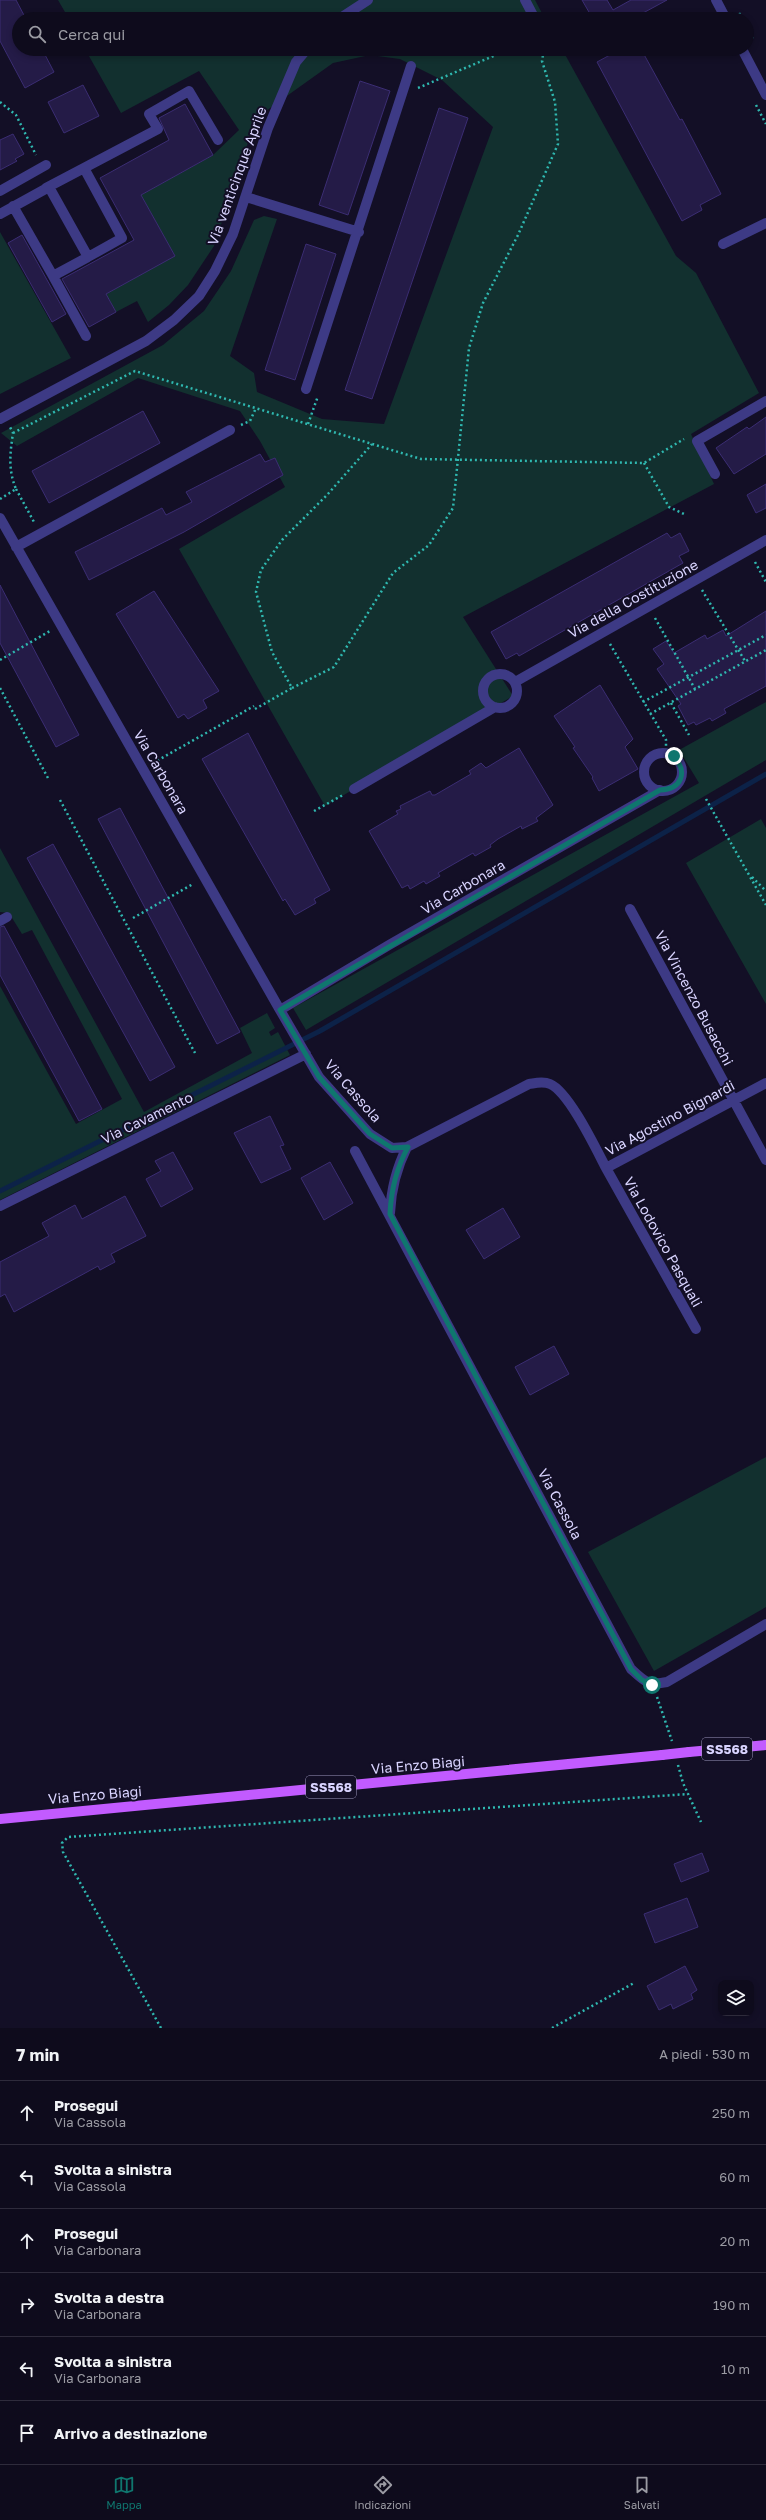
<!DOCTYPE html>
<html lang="it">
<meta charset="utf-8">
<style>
body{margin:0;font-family:"Golos Text",sans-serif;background:#171425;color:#f1f3f6}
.controls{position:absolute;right:12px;bottom:12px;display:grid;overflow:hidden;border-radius:8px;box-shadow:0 2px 6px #0003}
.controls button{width:36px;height:36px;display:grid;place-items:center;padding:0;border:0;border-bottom:1px solid #2e2b3b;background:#0e0b1c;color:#f1f3f6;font:20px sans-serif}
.stop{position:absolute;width:12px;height:12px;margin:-9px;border:3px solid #0f766e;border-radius:50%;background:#fff}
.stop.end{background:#0f766e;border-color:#fff;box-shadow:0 1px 4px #0008}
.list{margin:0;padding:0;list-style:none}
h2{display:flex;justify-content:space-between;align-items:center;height:52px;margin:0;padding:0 16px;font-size:17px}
h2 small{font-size:13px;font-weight:400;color:#9b9ba3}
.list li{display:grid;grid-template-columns:26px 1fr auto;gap:12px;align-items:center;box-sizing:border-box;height:64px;padding:0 16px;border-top:1px solid #2e2b3b}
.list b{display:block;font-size:15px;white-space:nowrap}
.list p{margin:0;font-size:13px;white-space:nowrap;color:#9b9ba3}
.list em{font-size:13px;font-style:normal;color:#9b9ba3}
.icon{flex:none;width:22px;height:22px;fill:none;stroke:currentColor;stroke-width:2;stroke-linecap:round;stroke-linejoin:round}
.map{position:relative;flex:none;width:766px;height:2028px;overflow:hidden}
.search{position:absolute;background:#0e0b1c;box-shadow:0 2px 6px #0003;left:12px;right:12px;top:12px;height:44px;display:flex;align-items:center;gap:10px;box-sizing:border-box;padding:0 14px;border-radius:22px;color:#9b9ba3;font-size:15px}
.sheet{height:436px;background:#0e0b1c}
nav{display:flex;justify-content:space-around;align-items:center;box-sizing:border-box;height:56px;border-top:1px solid #2e2b3b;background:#0e0b1c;font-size:11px;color:#9b9ba3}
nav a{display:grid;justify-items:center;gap:2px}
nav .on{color:#0f766e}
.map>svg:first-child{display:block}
.green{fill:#12302f}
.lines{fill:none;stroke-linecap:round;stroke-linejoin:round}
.stream{stroke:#0c2248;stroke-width:5}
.building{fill:#241b47;stroke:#3b2d73}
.path{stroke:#2fb8b0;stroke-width:2.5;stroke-dasharray:2 3;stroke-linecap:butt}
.minor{stroke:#3d3a85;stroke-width:10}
.major{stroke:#c25bff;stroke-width:10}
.major-bridge{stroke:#c25bff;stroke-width:10}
.route{stroke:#0f766e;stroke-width:5}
.labels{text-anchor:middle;stroke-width:4;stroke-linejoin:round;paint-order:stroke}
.shield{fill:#130f26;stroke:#9e99be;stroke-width:1}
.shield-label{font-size:13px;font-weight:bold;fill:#d9d4ff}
.street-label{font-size:14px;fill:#d9d4ff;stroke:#130f26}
</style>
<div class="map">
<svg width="766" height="2028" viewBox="0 0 766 2028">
<rect width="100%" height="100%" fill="#130f26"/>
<path class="green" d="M58,0h477l10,19h-476z
M85,49h477l114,207 20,17 63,120 -68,41 23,50 -251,133 50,79 -188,110 -146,-257 106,-62 -25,-46 -20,-30 -102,-33 -121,68 -16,-13 162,-88 41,-34 27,-40 23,-51 10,-4 13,3 -47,137 24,17 3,19 65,27 62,5 109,-297 -51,-47 -42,-21 -30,-4 -37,8 -77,55 -42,128 -26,39 -19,20 -21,17 -11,-21 -21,11 -10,-18 68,-38 -33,-61 72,-40 26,-25 -40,-59 -78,42z
M0,232l71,126 -71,36z
M766,702v58l-460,270 -13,-22 406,-225 -20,-33z
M761,819l5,9v176l-80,-141z
M0,848l144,264 108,-59 -12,-25 27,-15 8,15 -6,4 2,4 7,-4 12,23 -290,145v-214l76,138 46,-25 -90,-169 -10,4 -13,-21 -9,-1z
M766,1457v150l-112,64 -66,-119z"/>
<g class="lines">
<path class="stream" d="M0,1191l320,-160 446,-257"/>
</g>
<path class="building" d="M0,0h16l10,19h-7v30h23l12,23 -29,16 -25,-47z
M582,0h25l6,10 18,-10h36l-35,19h-39z
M621,49h20l39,71 2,-1 39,75 -21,11 2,5 -20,11 -85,-159z
M360,81l30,10 -42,124 -29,-10z
M83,85l16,31 -35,17 -16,-31z
M185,104l28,51 -72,40 34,61 -69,38 10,18 -27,15 -27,-48 72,-39 -34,-62 69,-38 -10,-22z
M439,108l29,10 -96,281 -27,-9z
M13,134l11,20 -9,5 2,2 -17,9v-30z
M22,235l44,79 -14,8 -44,-79z
M306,244l30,10 -41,126 -30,-10z
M143,411l17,32 -111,60 -17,-32z
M766,417v37l-32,20 -18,-26 31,-21 2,2z
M260,454l5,8 10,-4 8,17 -99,57 -95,48 -14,-28 87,-44 4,7 26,-13 -6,-10z
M766,484v24l-10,5 -9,-18z
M667,533l4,5 9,-5 9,18 -10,5 4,7 -164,93 -2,-3 -11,6 -15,-27z
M0,585l79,150 -23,12 -56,-104z
M154,591l65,100 -16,9 4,8 -19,11 -4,-5 -6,4 -62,-104z
M766,611v75l-42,23 2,4 -14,8 -2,-3 -14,7 -2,-3 -6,3 -10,-19 3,-2 -24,-35 7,-5 -11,-15 13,-8 8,12 31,-18 2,4 16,-9 3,6z
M600,685l33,54 -8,8 13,22 -39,22 -7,-13 1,-1 -20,-29 2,-1 -21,-31z
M248,733l82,157 -16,9 2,4 -21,12 -10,-16 -2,2 -81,-142z
M519,748l34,57 -17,13 2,3 -16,8 -1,-3 -23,13 -8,6 1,2 -16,9 -2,-3 -35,20 2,3 -14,8 -2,-3 -14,8 -2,-4 -6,3 -33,-57 29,-17 -2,-3 5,-2 -1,-3 30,-15 2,4h3l36,-21 -2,-3 12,-8 5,5z
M120,808l120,224 -23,12 -119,-225z
M53,844l122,223 -25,14 -123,-223z
M4,926l98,183 -23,12 -79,-146v-48z
M270,1116l14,29 -4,1 11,23 -30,14 -27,-50z
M173,1152l20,37 -32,18 -15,-28 15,-8 -6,-10z
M330,1162l23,41 -29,17 -23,-42z
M125,1196l21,40 -35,18 4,8 -15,8 -2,-4 -84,46 -9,-18 -5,3v-35l49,-26 -7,-13 33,-18 7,14z
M503,1208l17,29 -36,22 -18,-29z
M554,1346l15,28 -39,21 -15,-28z
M702,1853l7,18 -28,11 -7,-18z
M687,1898l11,29 -43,16 -11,-29z
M685,1966l12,24 -6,4 2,5 -20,10 -2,-5 -12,6 -12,-24z"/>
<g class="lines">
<path class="path" d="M739,13l3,6
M747,28l7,13
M418,88l92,-39
M0,102l16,13 20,40
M756,105l10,19
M308,424l10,-28
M241,425l9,-4 6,-13
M13,433l122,-62 286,88 223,4 40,-24
M644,463l25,44 15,7
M16,489l18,33
M0,499l16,-10c-8,-19 -6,-36 -3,-56l-3,-6
M755,562l11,20
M702,590l43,71
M655,618l40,71
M610,644l56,96v13
M0,660l50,-29
M0,688l49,92
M292,688l42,-21 59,-94 36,-28 24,-37 16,-160 14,-45 35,-68 40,-91 -3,-42 -13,-41 2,-12
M643,702l123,-67
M671,703l18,32
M255,709l37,-21 -20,-36 -16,-60 5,-22 21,-30 45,-45 45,-51
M650,714l116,-64
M153,763l101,-57
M706,799l60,106
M60,800l135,253
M314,811l29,-16
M752,877l14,14
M133,918l60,-34
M657,1697l15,44
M678,1765l5,18 18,39
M161,2028l-98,-176 -1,-9 6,-6 620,-43
M552,2028l82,-45"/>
<path class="minor" d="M525,0l10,19
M716,0l10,19
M339,19l29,-19
M742,49l24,46
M84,168l74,-39 -9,-15 40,-23 29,49
M46,188l38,-20 38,70 -34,19
M0,191l46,-26
M246,197l113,35
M0,214l49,-27 39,70 -35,19 -40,-70
M723,244l43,-21
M53,276l33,60
M306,389l105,-323
M0,419l146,-78 28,-21 25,-24 16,-25 18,-37 35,-106 28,-66 11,-13
M715,474l-18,-33 69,-40
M0,518l280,492 109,-65 271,-155
M16,547l214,-117
M483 691a17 17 0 1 1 34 0a17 17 0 1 1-34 0Z
M515,682l251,-142
M644 772a19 19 0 1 1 38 0a19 19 0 1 1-38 0Z
M354,789l141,-82
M630,909l136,251
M0,921l7,-4
M280,1010l39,67 51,57 22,14 15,-1c-10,20 -16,44 -17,66
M407,1147l122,-63c7,-1 14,-3 21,0 19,8 46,65 56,84l160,-85
M355,1151l276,518c14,13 17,17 36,13l99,-58
M606,1168l90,161
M0,1206l306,-152"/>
<path class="major" d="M689,1752l77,-7
M0,1819l662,-64"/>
<path class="major-bridge" d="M662,1755l27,-3"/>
</g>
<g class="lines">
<path class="route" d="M652,1685l-10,-5 -11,-11 -241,-455c1,-23 7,-47 18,-67l-16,1 -22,-14 -51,-57 -39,-67 380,-220c22,-1 28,-17 14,-34"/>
</g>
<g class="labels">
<g class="shield">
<rect x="702" y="1738" width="50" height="22" rx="3"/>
<rect x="306" y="1776" width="50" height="22" rx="3"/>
</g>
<g class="shield-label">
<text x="727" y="1754">SS568</text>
<text x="331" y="1792">SS568</text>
</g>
<g class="street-label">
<text transform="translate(237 176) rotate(-70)" y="5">Via venticinque Aprile</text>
<text transform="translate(633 599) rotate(-29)" y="5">Via della Costituzione</text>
<text transform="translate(161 772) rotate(60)" y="5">Via Carbonara</text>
<text transform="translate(463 887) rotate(-30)" y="5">Via Carbonara</text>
<text transform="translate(694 998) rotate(62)" y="5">Via Vincenzo Busacchi</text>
<text transform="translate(353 1091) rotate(49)" y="5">Via Cassola</text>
<text transform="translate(147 1118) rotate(-26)" y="5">Via Cavamento</text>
<text transform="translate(670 1118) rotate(-28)" y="5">Via Agostino Bignardi</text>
<text transform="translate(663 1242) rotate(61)" y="5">Via Lodovico Pasquali</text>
<text transform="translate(560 1504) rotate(62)" y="5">Via Cassola</text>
<text transform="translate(418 1765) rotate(-5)" y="5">Via Enzo Biagi</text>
<text transform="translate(95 1795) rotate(-5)" y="5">Via Enzo Biagi</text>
</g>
</g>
</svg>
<div class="controls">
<button><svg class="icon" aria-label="layers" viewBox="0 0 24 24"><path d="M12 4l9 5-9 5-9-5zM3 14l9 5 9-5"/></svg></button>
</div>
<div class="stop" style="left:652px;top:1685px"></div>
<div class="stop end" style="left:674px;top:756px"></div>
<div class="search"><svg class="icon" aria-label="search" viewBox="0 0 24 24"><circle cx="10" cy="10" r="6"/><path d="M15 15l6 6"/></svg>Cerca qui</div>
</div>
<section class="sheet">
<h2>7 min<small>A piedi · 530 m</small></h2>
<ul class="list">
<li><svg class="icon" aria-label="ahead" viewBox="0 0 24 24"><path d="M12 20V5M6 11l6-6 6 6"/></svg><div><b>Prosegui</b><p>Via Cassola</p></div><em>250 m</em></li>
<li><svg class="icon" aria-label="left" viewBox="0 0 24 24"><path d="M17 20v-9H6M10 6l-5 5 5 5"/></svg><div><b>Svolta a sinistra</b><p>Via Cassola</p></div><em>60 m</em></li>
<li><svg class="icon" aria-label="ahead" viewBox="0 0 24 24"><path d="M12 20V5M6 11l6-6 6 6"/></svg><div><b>Prosegui</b><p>Via Carbonara</p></div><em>20 m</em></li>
<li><svg class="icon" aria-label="right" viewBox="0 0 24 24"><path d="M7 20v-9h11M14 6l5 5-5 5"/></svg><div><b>Svolta a destra</b><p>Via Carbonara</p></div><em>190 m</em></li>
<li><svg class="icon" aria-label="left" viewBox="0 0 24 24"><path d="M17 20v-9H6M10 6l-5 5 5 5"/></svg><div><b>Svolta a sinistra</b><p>Via Carbonara</p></div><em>10 m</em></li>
<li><svg class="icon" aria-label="arrive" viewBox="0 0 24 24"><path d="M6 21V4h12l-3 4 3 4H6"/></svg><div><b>Arrivo a destinazione</b></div></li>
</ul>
</section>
<nav>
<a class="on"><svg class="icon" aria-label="map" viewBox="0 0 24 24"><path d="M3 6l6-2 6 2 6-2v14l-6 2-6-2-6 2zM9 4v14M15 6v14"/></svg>Mappa</a>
<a><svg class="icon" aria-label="directions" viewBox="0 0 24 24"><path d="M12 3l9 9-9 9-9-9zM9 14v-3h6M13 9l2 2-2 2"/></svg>Indicazioni</a>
<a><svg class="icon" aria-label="saved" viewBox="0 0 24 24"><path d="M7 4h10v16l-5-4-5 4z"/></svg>Salvati</a>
</nav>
